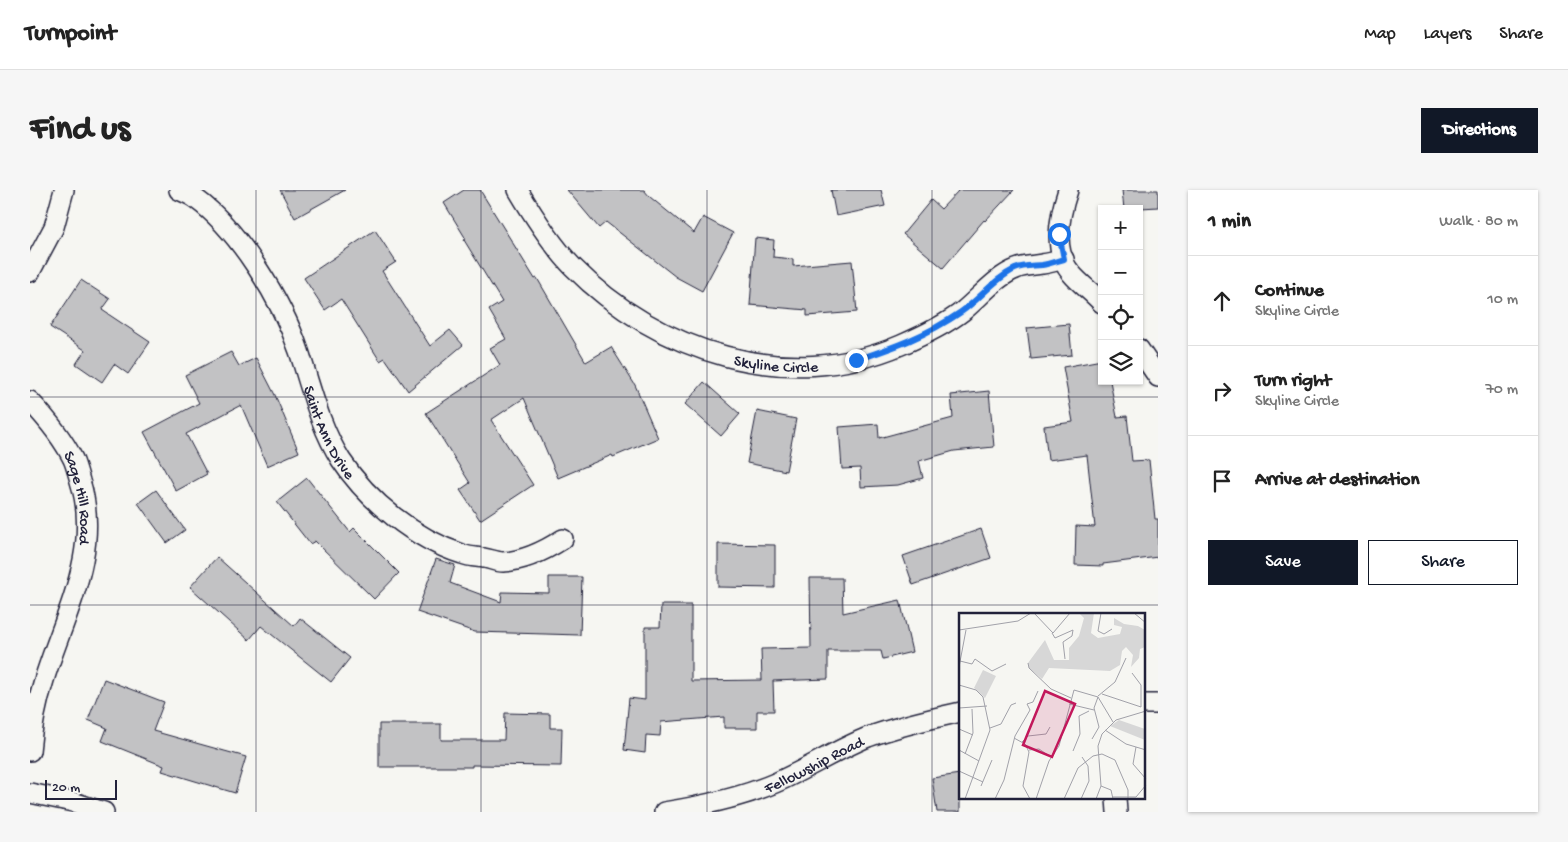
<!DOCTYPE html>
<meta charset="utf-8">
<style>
body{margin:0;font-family:"Gochi Hand",sans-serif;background:#f6f6f6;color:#222}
.controls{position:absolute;right:15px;top:15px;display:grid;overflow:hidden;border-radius:0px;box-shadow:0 1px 4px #0004}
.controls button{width:45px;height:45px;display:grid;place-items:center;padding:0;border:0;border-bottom:1px solid #e0e0e0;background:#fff;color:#222;font:25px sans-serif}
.scale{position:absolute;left:15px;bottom:12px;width:72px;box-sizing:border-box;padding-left:5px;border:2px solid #22223b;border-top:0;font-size:14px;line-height:18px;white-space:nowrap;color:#22223b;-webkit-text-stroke:4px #f6f6f2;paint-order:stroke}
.stop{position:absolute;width:15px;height:15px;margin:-11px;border:4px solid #1a73e8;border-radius:50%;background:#fff}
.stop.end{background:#1a73e8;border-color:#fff;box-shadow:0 1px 5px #0008}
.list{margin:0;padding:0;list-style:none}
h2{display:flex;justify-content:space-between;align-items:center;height:65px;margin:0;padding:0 20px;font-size:21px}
h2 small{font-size:16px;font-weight:400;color:#767676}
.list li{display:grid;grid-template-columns:32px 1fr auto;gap:15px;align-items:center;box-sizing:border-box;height:90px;padding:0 20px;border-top:1px solid #e0e0e0}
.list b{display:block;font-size:19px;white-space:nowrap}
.list p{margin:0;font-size:16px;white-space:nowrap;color:#767676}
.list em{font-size:16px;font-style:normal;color:#767676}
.actions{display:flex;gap:10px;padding:15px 20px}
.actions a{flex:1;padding:11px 0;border:1px solid #111827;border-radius:0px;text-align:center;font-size:18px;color:#111827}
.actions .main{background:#111827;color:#fff}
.icon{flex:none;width:28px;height:28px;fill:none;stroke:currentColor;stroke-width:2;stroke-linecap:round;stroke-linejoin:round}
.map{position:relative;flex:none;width:1128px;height:622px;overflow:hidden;border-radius:0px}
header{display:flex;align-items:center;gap:30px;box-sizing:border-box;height:70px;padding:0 25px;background:#fff;border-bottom:1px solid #e0e0e0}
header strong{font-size:24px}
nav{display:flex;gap:28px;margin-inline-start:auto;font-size:18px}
.intro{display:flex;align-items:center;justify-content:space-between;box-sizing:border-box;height:120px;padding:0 30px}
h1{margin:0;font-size:35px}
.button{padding:12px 22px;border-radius:0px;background:#111827;color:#fff;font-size:18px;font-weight:700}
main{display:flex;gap:30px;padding:0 30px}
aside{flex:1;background:#fff;border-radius:0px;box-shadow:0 1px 4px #0004}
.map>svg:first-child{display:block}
.building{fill:#c2c2c4;stroke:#22223b}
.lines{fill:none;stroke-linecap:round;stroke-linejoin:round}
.minor-casing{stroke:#22223b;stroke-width:22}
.minor{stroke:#f6f6f2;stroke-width:19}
.route{stroke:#1a73e8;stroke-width:6}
.grid{fill:none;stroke:#22223b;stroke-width:1;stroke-opacity:0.55}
.labels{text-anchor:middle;stroke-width:4.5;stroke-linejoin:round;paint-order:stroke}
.street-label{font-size:16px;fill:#22223b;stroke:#f6f6f2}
.inset-road{fill:none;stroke:#a1a1a9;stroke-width:1}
.view{fill:#c2185b;fill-opacity:0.15;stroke:#c2185b;stroke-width:2.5}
.inset-edge{fill:none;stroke:#22223b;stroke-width:2.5}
</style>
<header>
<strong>Turnpoint</strong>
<nav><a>Map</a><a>Layers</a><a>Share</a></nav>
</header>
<div class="intro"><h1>Find us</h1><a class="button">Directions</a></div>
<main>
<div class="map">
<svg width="1128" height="622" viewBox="0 0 1128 622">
<rect width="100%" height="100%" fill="#f6f6f2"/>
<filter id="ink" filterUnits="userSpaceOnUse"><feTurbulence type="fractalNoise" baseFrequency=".02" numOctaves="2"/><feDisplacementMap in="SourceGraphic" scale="10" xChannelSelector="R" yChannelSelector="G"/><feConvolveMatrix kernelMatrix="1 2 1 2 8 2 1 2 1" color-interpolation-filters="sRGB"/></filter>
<g filter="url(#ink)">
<path class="building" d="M250,0h65l-50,28z
M434,0h16l55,89 2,-1 49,84 25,-15 24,38 23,53 -45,19 -1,-2 -54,23 -34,-80 -33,22 42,65 -53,35 -20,-30 10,-7 -44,-70 74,-48 -10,-17 16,-9 -17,-29 13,-8 -38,-62 2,-1 -22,-36z
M537,0h77l6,7 44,36 9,-16 30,16 -31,58 -26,-14 -70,-55 -7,6z
M801,0h50l4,16 -49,10z
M929,0h55l-29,31 -1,-1 -41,48 -40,-34 28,-34 10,9z
M1092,0h36v17l-34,2z
M345,40l21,32 -14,9 48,75 20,-16 13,15 -55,46 -23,-33 -5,3 -39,-62 -16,11 -21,-32z
M725,48l19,2 -1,17 20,2v7l59,-5 5,51 -50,4v-6l-57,-5z
M51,90l29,19 -8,11 48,32 -22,32 -14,-10 -12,18 -26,-18 9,-14 -35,-23z
M1039,134l3,31 -41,4 -4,-31z
M201,162l8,14 17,-8 19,37 24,57 -32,14 -26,-61 -55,29 21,40 -31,17 -32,-59 55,-29 -14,-28z
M1072,170v21h8l7,36 10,-1 5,45 17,-1 6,59h3v38l-55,7v2l-28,-1 1,-39 19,1 -8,-72 -39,5 -4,-34 29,-4 -10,-55z
M674,192l36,32 -19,22 -36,-32z
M959,201l5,56 -40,4 -35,10 4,17 -25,7 -37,2 -1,-19 -18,1 -3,-42 39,-3 1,14 74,-20 -2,-23z
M727,221l39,8 -10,52 -39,-8z
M277,288l43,54 4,-4 45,45 -25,26 -59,-58 -5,3 -33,-42z
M126,300l29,40 -18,13 -29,-40z
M951,339l10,29 -78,27 -10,-29z
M688,354l57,1v43l-57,-1z
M187,367l77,69 6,-8 50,40 -19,24 -70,-56 -12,14 -59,-53z
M406,369l19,6 -5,18 51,19 1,-10 47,1v-16h33l-2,58 -105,-3 -58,-20z
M780,388h32l1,35 57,-13 12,52 -29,7 -2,-8h-53v28l-55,2 1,30h-17v17h-33v-11l-63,5 -1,14 -14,-1 -1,18 -21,-3 5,-52 16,2v-73h15l1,-22h30v76l71,-1 -1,-31 50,-1z
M74,489l60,23 -11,29 93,26 -11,36 -73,-22 2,-5 -62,-25 5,-13 -19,-8z
M475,523l45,1v14h12l-1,38 -89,-1v2h-93v-43h62v16h63z
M930,584v38h-23l-5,-34z"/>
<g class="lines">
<defs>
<g id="minor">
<path id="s1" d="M149,0c6,3 12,5 17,9 43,31 86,102 103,152 12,37 21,76 42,109 27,41 74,79 121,94 7,3 15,3 22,4 6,1 13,4 19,4 21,-1 43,-12 60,-23"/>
<path id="s2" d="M488,0c16,27 33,54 55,77 84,85 214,127 328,78 21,-9 44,-20 62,-34 17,-14 33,-34 53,-42 9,-4 17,-3 26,-5 7,-1 15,-3 22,-5"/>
<path d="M1038,0c-8,24 -16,61 3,83 9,11 21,19 31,30"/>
<path d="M0,82l24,-45 10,-37"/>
<path d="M1109,159l19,28"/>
<path id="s3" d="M0,211c17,18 32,36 43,58 3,7 5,15 7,22 22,69 -16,134 -36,199 -7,22 -12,47 -14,71"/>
<path d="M1114,514h14"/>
<path d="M0,603l43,9 31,10"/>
<path d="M1086,608l1,14"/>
<path id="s4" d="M634,622c38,-6 76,-14 111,-29 32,-14 61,-33 93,-46 30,-11 61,-18 93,-25"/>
</g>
</defs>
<use href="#minor" class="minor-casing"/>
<use href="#minor" class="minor"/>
</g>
</g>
<g class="lines" filter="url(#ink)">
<path class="route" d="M826,170c39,-13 70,-24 105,-48 19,-13 33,-33 54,-43 9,-4 17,-3 27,-4 7,-1 15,-4 22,-6l-5,-25"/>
</g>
<path class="grid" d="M226,0v622M451,0v622M677,0v622M902,0v622M0,207h1128M0,415h1128"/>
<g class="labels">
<g class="street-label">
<text dy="6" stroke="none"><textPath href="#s2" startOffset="325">Skyline Circle</textPath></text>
<text dy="6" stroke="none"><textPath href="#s1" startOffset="292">Saint Ann Drive</textPath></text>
<text dy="6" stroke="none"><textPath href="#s3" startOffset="112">Sage Hill Road</textPath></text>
<text dy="6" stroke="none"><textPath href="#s4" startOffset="158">Fellowship Road</textPath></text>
</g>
</g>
<g transform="translate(929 423)">
<rect width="186" height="186" fill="#f6f6f2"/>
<path d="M120,0h15l-3,20 7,5 22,-4 2,-7 -8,-2v-7l10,6 14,2 7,4v17l-5,2 -1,9 -8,9 2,-12 -7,-8 -4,4 -2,14 -10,6 -61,-3 -7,11 -13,-11 -1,-5 17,-23 9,20h15v-12l10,-12 5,-18zM24,57l13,6 -11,22 -11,-10zM160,107l26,9v11l-35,-14z" fill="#d7d7d7"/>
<path class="inset-road" d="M75,0l19,20 17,-20M142,0l-3,18 6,3 8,-5M175,0l12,10M0,17l59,-9 13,-8M93,20l3,5 18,-8M106,46l-2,-17 9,-6 1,-6M1,48l12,3 3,-5 17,12 14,-7M69,50l1,5 22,21 20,9M0,54l7,-37M173,60l9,12v22M0,72l17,5 7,7 7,33 -25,69M143,81l39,13M139,83l17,-14 11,-24M110,91l25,6M0,95l28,-2M31,115l11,-4 10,-19 5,-2M0,116l14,6M146,117l21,14 20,6M55,125l11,6 4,8 -6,34 7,13M133,126l7,-12 -5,-19 4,-11M63,129l6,-6 18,-2 4,-7M177,134l-3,17 13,15M0,137l20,11M70,137l10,-1 12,8M114,138l7,-17 -1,-18 10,-5M6,141l8,-21 -1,-24M0,158l24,11M22,173l11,-26M142,173l10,4 2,9M154,184h23l10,-12M36,186l9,-19 11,-44 15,-26 -3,-6 6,-2 5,-11M77,186l13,-38 10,-15 15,-56 24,7 15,25M105,186l14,-31 15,-12 9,-2 13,6 13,30v9M122,186l8,-18 -1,-15 -6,-9M137,186l5,-13 -3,-40 4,-12 14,-14 30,-9"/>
<path class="view" d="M86,78l30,13 -23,53 -29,-12z"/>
<rect width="186" height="186" class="inset-edge"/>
</g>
</svg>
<div class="controls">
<button>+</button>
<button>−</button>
<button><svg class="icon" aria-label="locate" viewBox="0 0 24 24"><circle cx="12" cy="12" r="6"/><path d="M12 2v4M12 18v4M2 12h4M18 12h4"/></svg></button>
<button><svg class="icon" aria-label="layers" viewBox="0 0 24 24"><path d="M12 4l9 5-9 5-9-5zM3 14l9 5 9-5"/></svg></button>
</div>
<div class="scale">20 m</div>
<div class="stop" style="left:1029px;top:44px"></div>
<div class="stop end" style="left:826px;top:170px"></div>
</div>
<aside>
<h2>1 min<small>Walk · 80 m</small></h2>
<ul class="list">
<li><svg class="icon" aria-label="ahead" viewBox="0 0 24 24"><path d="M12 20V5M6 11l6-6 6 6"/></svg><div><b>Continue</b><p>Skyline Circle</p></div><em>10 m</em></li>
<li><svg class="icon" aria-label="right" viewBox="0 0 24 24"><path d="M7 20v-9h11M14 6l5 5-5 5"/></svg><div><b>Turn right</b><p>Skyline Circle</p></div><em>70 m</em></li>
<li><svg class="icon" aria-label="arrive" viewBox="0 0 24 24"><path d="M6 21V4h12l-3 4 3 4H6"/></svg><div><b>Arrive at destination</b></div></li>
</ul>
<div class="actions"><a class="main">Save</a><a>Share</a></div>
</aside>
</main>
